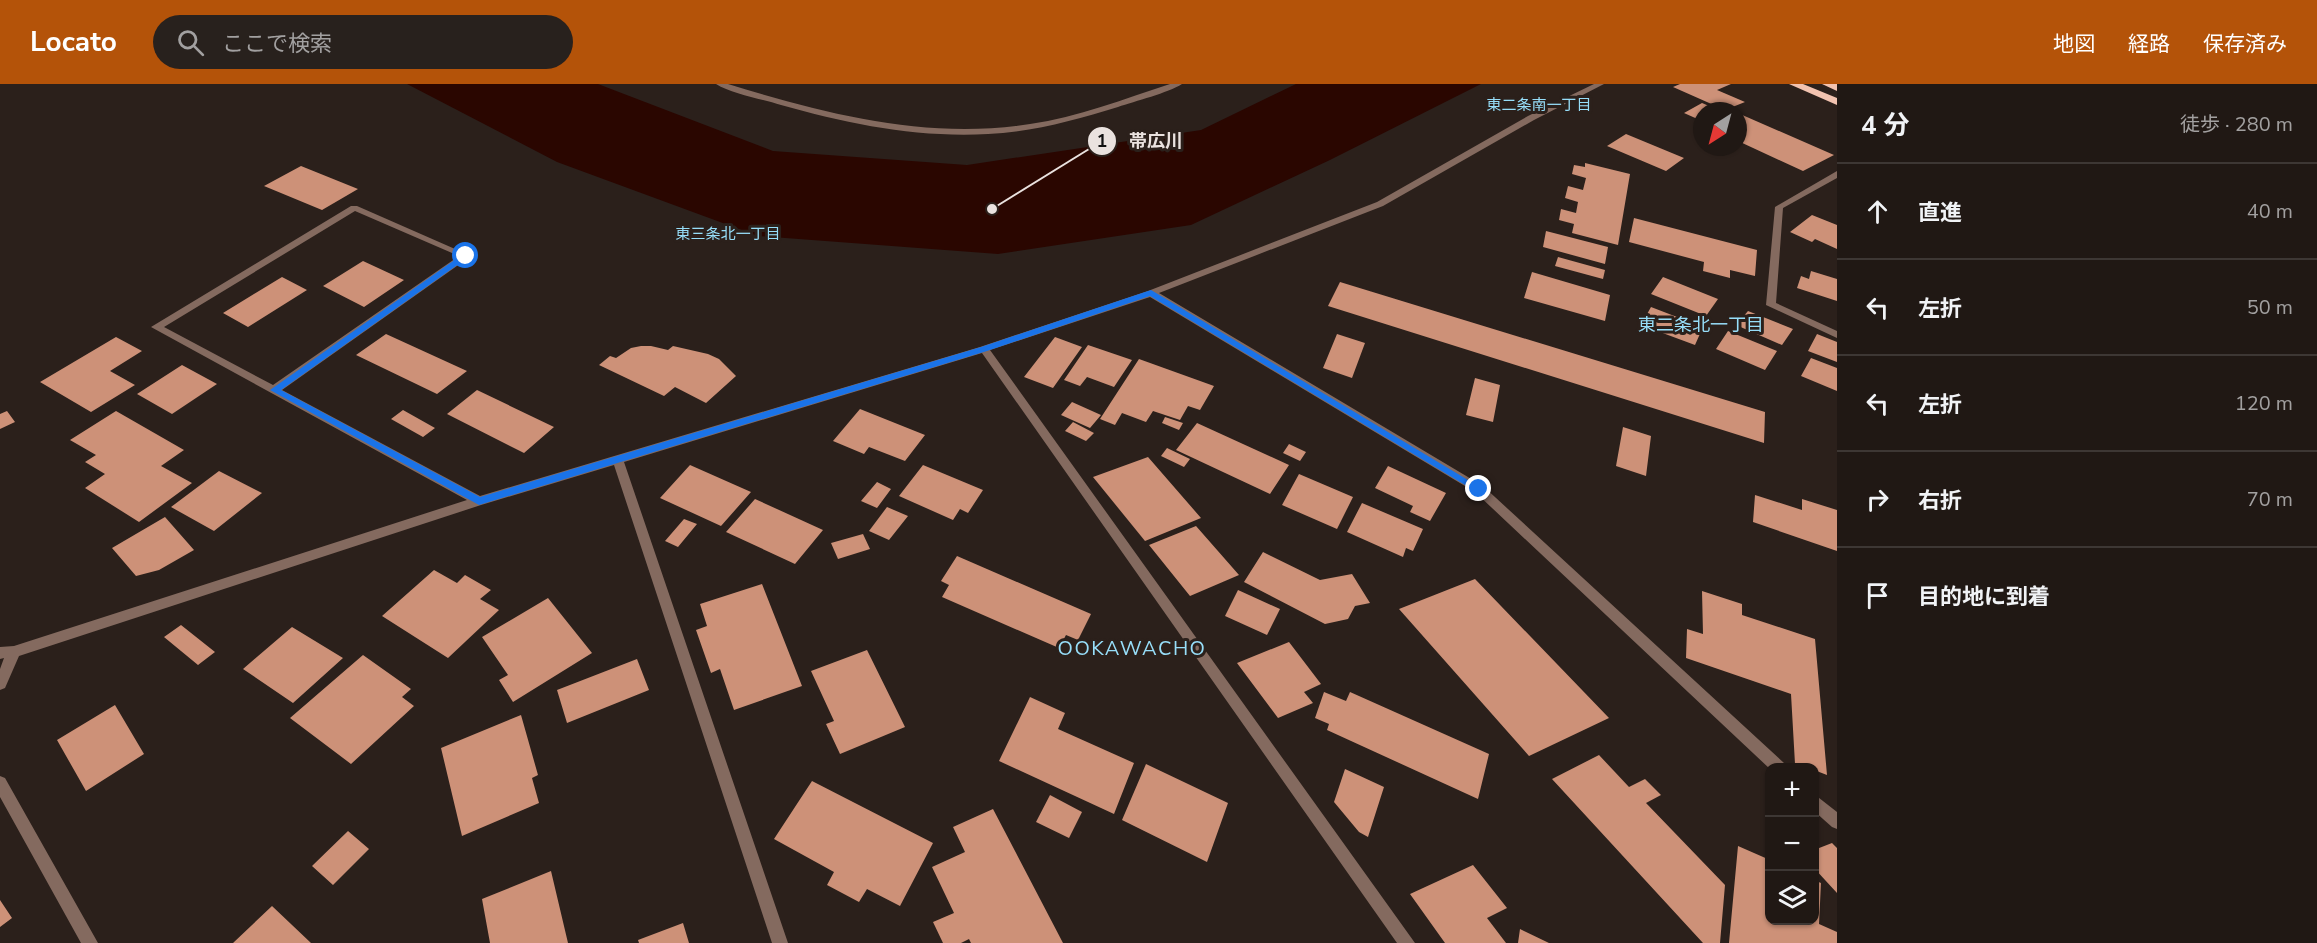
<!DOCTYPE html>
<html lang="ja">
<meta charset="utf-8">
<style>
body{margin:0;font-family:"Nunito Sans","Noto Sans JP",sans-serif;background:#28211d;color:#f1f3f6}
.controls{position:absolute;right:18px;bottom:18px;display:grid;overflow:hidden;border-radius:12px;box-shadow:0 2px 4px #0004}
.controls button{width:54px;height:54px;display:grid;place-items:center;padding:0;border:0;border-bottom:2px solid #3d3734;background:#201814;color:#f1f3f6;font:30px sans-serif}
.compass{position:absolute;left:1693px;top:18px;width:54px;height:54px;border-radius:50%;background:#201814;box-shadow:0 2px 4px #0004;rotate:216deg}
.stop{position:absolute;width:18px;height:18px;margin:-14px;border:4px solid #1a73e8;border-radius:50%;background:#fff}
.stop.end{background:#1a73e8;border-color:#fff;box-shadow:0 2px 6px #0008}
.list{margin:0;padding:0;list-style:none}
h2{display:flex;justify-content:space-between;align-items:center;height:78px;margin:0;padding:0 24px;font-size:26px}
h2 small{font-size:20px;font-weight:400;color:#a2a0a0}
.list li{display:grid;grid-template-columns:39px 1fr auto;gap:18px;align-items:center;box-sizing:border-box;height:96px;padding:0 24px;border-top:2px solid #3d3734}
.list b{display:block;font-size:22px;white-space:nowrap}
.list em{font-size:20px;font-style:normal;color:#a2a0a0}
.icon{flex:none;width:33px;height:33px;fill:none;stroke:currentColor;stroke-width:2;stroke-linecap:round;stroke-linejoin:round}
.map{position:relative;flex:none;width:1837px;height:859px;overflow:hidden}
header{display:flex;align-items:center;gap:36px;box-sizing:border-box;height:84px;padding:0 30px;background:#b45309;color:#fff}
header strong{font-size:28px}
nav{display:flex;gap:33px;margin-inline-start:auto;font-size:21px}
.search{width:420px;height:54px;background:#28211d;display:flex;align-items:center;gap:15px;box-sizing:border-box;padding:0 21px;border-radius:33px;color:#a2a0a0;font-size:22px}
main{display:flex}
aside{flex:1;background:#201814}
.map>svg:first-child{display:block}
.water{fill:#2a0600}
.building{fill:#cd9178}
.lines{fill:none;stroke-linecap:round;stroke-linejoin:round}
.service{fill:#846a5f;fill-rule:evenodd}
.minor{fill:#846a5f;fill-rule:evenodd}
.trunk{fill:#f2c3b0;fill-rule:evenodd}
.route{fill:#1a73e8}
.labels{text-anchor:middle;stroke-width:6;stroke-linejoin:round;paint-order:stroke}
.far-neighbourhood-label{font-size:15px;fill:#97def9;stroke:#2b201b}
.neighbourhood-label{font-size:18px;fill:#97def9;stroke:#2b201b}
.quarter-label{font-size:20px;letter-spacing:1.5px;fill:#97def9;stroke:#2b201b}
.leader{fill:none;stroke:#eae2df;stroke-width:2}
.callout-dot{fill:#eae2df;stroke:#2b201b;stroke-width:2}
.mark-label{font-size:18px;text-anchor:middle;font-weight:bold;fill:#111}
.callout-label{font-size:18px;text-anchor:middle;font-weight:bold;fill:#eae2df;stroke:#2b201b;stroke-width:6;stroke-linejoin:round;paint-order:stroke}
</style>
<header>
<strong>Locato</strong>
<div class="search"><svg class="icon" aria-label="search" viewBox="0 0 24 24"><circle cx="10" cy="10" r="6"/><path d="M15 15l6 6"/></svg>ここで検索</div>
<nav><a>地図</a><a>経路</a><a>保存済み</a></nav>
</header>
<main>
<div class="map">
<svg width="1837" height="859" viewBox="0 0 1837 859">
<rect width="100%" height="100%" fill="#2b201b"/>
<path class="water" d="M407,0h191l175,67 194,14 234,-35 95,-46h185l-151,76 -139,65 -193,29 -240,-18 -201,-74z"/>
<path class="building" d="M1680,0h51l-14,6 28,12 -20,8 -52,-23z
M1702,19l19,8h-19v10l-18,-8z
M1740,30l94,41 -31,16 -65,-30v-25z
M1626,50l58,24 -18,13 -59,-25z
M1585,79l45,11 -12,71 -46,-12 2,-9 -15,-4 2,-11 15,4 2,-11 -13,-4 3,-12 15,4 3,-12 -14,-4 2,-9 11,2z
M301,82l57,23 -36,21 -58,-24z
M1812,131l25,10v24l-22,-10 -3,3 -22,-10z
M1634,134l123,32 -2,26 -25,-6v8l-27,-7 1,-9 -75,-20z
M1546,147l62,16 -3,17 -62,-17z
M1558,173l47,13 -2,9 -48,-13z
M363,177l41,19 -40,27 -41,-21z
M1811,187l26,8v22l-40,-13 4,-12 8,3z
M1532,188l78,23 -5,26 -81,-23z
M282,193l25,13 -59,37 -25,-14z
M1663,193l55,22 -12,17 -55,-22z
M1340,198l425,130 -1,31 -436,-137z
M1651,223l52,20 -8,18 -54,-20z
M1748,227l45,18 -11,16 -46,-20z
M1728,247l49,20 -12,19 -49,-21z
M386,250l81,37 -30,23 -81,-39z
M1337,250l28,9 -13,35 -29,-10z
M1817,250l20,8v20l-29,-11z
M116,253l26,14 -32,20 25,14 -44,27 -51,-30z
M1055,253l27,10 -29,41 -29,-11z
M1088,261l44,15 -18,27 -27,-10 -7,9 -16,-6z
M641,262h10l17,4 5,-4 35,8 11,5 17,17 -30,27 -31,-16 -11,9 -65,-31 11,-9 6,2 15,-10z
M1811,274l26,10v23l-36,-15z
M1139,275l75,27 -14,24 -12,-4 -8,14 -27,-9 -7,11 -24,-9 -7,12 -15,-6z
M182,281l35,19 -45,30 -35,-20z
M1475,294l25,7 -7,37 -27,-7z
M477,306l77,37 -30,26 -77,-39z
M1072,318l29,13 -11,13 -29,-13z
M860,325l65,26 -20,26 -36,-14 -5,7 -31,-13z
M403,326l32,18 -12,9 -32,-18z
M7,327l8,11 -15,7v-15z
M116,327l68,39 -23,16 31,17 -53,39 -54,-34 20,-14 -20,-12 11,-7 -26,-15z
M1165,333l18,6 -4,7 -17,-7z
M1073,338l21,11 -8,8 -21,-10z
M1197,339l92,42 -19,29 -94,-44z
M1623,343l28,9 -5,40 -30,-10z
M1289,360l17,8 -6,9 -17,-8z
M1167,364l23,11 -6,8 -23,-11z
M1148,373l53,61 -56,23 -52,-64z
M690,381l61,27 -30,34 -61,-28z
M923,381l60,25 -15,23 -8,-4 -7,11 -54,-24z
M1388,382l58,27 -16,28 -20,-9 3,-6 -38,-18z
M219,387l43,22 -48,38 -43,-24z
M1299,390l54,23 -16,32 -55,-24z
M877,398l14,7 -14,19 -16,-7z
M1755,411l47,15v-11l35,11v41l-84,-29z
M755,415l68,31 -28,34 -69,-32z
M1362,419l61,26 -10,22 -7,-3 -3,9 -56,-25z
M887,423l21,9 -19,24 -20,-9z
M165,433l29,33 -35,20 -23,6 -24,-28z
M684,435l13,5 -19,23 -13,-6z
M1196,442l43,49 -49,21 -41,-51z
M863,450l7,15 -32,10 -7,-16z
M1263,468l57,28 32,-6 18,29 -15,3 -7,13 -23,5 -81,-42z
M957,472l134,58 -13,26 -12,-5 -7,13 -117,-51 7,-12 -8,-4z
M434,486l23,13 8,-8 26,15 -11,9 19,11 -51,48 -66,-42z
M1475,495l134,139 -80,38 -130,-147z
M762,500l40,102 -68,24 -14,-41 -9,4 -15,-43 11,-4 -7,-22z
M1238,506l42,19 -13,26 -42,-19z
M1702,507l40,13v11l73,24 12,136 -13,-5v-2l-19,-4 -4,-70 -105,-36 1,-29 16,5z
M548,514l44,55 -79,49 -14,-22 9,-5 -26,-38z
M181,541l34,27 -17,13 -34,-28z
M292,543l51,31 -50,45 -50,-34z
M1289,558l32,42 -17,8 9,11 -35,15 -41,-55z
M867,566l38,77 -65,27 -14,-30 8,-3 -23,-50z
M363,571l48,34 -9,8 12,9 -63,58 -61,-46z
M637,575l12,31 -82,33 -10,-33z
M1324,608l22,9 4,-9 139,62 -11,45 -151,-69 2,-6 -14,-6z
M1030,613l35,16 -7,16 76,34 -20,51 -115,-53z
M115,621l29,49 -58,37 -29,-51z
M521,631l17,60 -6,3 7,25 -77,33 -21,-88z
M1599,671l30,32 16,-8 16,16 -15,8 79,82 -5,58h-17l-151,-164z
M1146,680l82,39 -21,59 -85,-42z
M1345,685l39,18 -16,50 -9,-5 -25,-30z
M812,697l121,62 -33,63 -33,-17 -8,13 -32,-17 7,-13 -60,-33z
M1050,711l32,17 -13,26 -33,-16z
M993,725l70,134h-92l-2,-4 -8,4h-18l-10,-21 21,-9 -22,-46 33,-15 -12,-25z
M348,747l21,18 -36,36 -21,-19z
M1832,759l5,5v45l-23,-25v-18z
M1738,762l32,14v60h44v-40l7,3 -2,41 18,8v11h-108z
M1473,781l34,43 -20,10 19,25h-61l-35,-49z
M551,787l17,72h-78l-8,-44z
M0,816l12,18 -12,9z
M272,822l39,37h-78z
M683,839l6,20h-50l-1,-3z
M1520,845l29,14h-31z"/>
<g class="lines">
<path class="service" d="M1837,87v7l-54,30 -7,95 61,28v7l-71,-33 9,-98z"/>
<path class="minor" d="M716,0h12c98,30 198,56 302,40 48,-7 94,-25 140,-40h12c-14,9 -47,17 -64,23 -42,13 -86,25 -130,27 -70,4 -140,-10 -207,-29 -19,-6 -49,-11 -65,-21z
M1594,0h10l-70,36 -151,86 -224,87 324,193 301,277 2,5 -16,1 -295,-277 -325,-195 -160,53 425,593h-18l-415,-590 -358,109 164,481h-16l-158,-478 -133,40 -462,151 -14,32 -5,2v-21l4,-11 -4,1v-12l14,-1 453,-146 -316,-173 200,-121h6l114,50 -189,134 198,106 500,-149 168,-56 229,-89 151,-86zM355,127l104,45 -186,129 -109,-58z
M0,692l5,2 93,165h-17l-81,-146z
M1814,710l23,18v17l-5,-2 -18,-16z"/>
<path class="trunk" d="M1789,0h14l34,14v7z
M1822,0h15v7z"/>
</g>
<path class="route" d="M463,170l7,2 -189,134 199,107 501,-150 170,-57 332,199 -1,2h-7l-325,-195 -163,55 -508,154 -209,-115z"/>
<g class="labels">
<g class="far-neighbourhood-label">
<text x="1539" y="26">東二条南一丁目</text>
<text x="728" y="155">東三条北一丁目</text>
</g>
<g class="neighbourhood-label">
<text x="1701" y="247">東二条北一丁目</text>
</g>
<g class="quarter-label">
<text x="1132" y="571">OOKAWACHO</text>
</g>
</g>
<path class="leader" d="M992 125L1102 57"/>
<g class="callout-dot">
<circle cx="992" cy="125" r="6"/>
<circle cx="1102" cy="57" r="15"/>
</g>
<g class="mark-label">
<text x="1102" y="63">1</text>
</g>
<g class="callout-label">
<text x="1156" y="63">帯広川</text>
</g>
</svg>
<div class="controls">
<button>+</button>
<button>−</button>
<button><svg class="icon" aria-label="layers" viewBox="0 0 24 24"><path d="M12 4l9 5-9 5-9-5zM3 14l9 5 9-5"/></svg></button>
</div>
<svg class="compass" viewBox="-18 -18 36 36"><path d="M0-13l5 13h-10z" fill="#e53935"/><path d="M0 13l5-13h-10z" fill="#a2a0a0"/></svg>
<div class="stop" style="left:466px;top:172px"></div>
<div class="stop end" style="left:1479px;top:405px"></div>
</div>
<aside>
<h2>4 分<small>徒歩 · 280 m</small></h2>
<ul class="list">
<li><svg class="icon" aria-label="ahead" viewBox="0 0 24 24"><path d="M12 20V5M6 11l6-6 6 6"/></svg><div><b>直進</b></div><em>40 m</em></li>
<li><svg class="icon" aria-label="left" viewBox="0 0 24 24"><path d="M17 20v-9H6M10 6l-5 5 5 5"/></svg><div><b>左折</b></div><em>50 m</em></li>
<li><svg class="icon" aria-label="left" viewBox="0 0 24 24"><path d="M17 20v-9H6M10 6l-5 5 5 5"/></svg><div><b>左折</b></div><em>120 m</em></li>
<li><svg class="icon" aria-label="right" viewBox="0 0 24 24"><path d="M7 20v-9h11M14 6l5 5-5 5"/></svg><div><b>右折</b></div><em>70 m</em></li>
<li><svg class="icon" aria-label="arrive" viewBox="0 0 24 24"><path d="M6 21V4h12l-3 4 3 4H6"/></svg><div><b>目的地に到着</b></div></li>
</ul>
</aside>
</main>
